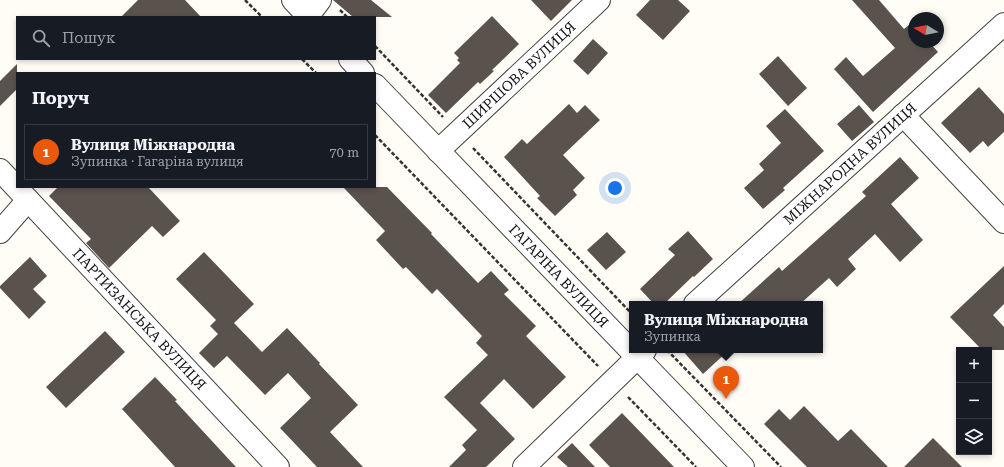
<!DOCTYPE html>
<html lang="uk">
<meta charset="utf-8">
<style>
body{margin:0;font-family:"Roboto Serif",serif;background:#20242c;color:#f1f3f6}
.controls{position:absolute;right:12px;bottom:12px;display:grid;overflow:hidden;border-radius:0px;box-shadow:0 2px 6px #0003}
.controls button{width:36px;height:36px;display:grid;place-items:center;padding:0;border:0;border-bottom:1px solid #363941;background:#171b24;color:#f1f3f6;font:20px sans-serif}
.compass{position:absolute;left:908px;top:12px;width:36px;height:36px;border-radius:50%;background:#171b24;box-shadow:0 2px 6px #0003;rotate:280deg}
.you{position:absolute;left:615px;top:188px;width:14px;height:14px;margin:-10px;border:3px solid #fff;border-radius:50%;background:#1a73e8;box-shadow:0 0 0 6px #1a73e833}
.badge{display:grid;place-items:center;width:26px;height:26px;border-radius:50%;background:#ea580c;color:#fff;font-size:13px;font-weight:700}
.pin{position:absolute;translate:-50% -33px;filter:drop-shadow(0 1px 2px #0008)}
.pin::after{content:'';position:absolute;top:21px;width:14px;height:12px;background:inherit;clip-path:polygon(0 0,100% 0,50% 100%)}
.popup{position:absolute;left:629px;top:301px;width:194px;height:52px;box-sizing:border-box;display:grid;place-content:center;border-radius:0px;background:#171b24;filter:drop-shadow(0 1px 3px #0005);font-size:13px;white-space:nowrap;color:#9ea1a6}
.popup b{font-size:15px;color:#f1f3f6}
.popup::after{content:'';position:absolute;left:50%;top:100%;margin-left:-8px;border:8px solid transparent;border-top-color:#171b24}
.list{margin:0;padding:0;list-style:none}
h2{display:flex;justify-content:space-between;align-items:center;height:52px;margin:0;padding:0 16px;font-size:17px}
h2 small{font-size:13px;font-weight:400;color:#9ea1a6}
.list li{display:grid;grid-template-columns:26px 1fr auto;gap:12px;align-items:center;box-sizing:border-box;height:56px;margin:0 8px 8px;padding:0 8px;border:1px solid #363941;border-radius:0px}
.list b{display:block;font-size:15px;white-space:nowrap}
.list p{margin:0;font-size:13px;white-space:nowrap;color:#9ea1a6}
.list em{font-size:13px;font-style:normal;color:#9ea1a6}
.icon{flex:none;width:22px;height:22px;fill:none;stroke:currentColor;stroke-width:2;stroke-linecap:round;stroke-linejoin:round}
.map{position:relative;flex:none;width:1004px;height:467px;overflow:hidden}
.search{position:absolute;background:#171b24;box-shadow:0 2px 6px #0003;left:16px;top:16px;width:360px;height:44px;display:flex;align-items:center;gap:10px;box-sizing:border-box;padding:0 14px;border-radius:0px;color:#9ea1a6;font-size:15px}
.panel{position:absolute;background:#171b24;box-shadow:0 2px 6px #0003;left:16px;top:72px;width:360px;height:116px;border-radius:0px}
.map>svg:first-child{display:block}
.building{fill:#5a524d}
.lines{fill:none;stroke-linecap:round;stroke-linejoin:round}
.minor-casing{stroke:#444;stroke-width:24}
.tertiary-casing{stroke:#444;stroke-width:24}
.path{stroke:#333;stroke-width:2.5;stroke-dasharray:4 2;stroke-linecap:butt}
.minor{stroke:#fff;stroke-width:22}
.tertiary{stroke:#fff;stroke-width:22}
.labels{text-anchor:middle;stroke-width:4;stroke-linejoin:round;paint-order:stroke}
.street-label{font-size:14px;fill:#111;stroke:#fff}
</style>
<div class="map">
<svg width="1004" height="467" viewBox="0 0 1004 467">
<rect width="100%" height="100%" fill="#fffdf5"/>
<path class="building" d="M138,0h47l16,17h-80z
M333,0h38l21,17h-39z
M531,0h41l-21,21z
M650,0h28l12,11 -27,29 -27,-25z
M852,0h27l25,29 10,-8v21h15l9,10 -65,60 -39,-43 12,-12 17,19 32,-28z
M492,16l27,28 -27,26 2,1 -14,13 -2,-2 -32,31 -18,-18 32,-32 -3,-3 2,-2 -5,-5z
M593,39l15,14 -20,22 -15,-14z
M778,56l29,32 -19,18 -29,-32z
M17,64v25l-17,17v-25z
M979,87l25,27v18l-16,15 -5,-6 -13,12 -29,-30z
M569,104l8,9 8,-8 15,15 -37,35 22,23 -12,12 4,5 -22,21 -18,-18 3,-2 -36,-39 18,-18 5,5z
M859,105l15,17 -22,19 -15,-17z
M785,109l39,42 -41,37 2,2 -22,19 -19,-21 20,-18 -5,-6 22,-21 -15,-17z
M900,157l19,21 -28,26 32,36 -23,22 -25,-28 -27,25 8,10 -19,18 -8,-9 -29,26h-62l41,-37 3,4 84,-75 -4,-4z
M58,187h90l32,34 -17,16 -11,-11 -43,42 -23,-25 5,-4 -42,-43z
M343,187h44l45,46 -1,1 47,49 13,-12 18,19 -5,4 32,32 -10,10 40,41 -33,32 -29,-30 -24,24 35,36 -29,28h-37l17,-17 -4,-5 15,-15 -33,-33 44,-42 -12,-12 6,-7 -45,-47 -5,5 -26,-27 -3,2 -27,-29 9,-9z
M688,231l25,28 -19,18 -1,-1 -29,28h-10l-14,-15 35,-34 -7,-6z
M607,232l19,20 -20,18 -19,-20z
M204,252l50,52 -20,19 28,29 25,-24 33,35 -1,1 39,41 -28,27 33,35h-46l-37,-39 31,-30 -23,-25 -23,22 -38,-39 -13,12 -15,-15 19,-19 -8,-8 6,-6 -40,-41z
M30,257l17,19 -14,13 13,13 -17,17 -29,-31v-2z
M1004,266v38l-11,11 11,12v23h-22l-32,-33z
M105,331l20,21 -59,56 -20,-21z
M682,350h47l-26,24z
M155,377l22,23 -2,1 61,66h-61l-53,-58z
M804,406l34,35 13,-12 37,38h-81l-43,-43 15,-15 11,11z
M622,413l52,54h-64l-21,-22z
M933,438l29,29h-58z
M572,443l23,24h-27l-11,-10z"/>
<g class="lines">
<defs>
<g id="minor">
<path d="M308,16l12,-16"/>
<path d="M903,115l101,107"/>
<path id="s1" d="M438,151l161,-151"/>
<path id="s2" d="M0,170l278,297"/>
<path d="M0,232l28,-32"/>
<path id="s3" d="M695,304l309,-280"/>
<path d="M524,467l121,-117"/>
</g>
<g id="tertiary">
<path d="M293,0l16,17"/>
<path d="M350,59l13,14"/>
<path id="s4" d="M375,85l368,382"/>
</g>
</defs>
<use href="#minor" class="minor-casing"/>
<use href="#tertiary" class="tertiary-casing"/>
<path class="path" d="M245,0l17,17
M340,10l7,7
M375,46l68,71
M302,59l14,14
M375,135l223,231
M473,148l159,166
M667,350l114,117
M628,397l68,70"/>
<use href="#minor" class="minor"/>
<use href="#tertiary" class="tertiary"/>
</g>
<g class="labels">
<g class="street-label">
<text dy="5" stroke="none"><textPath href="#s1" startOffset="111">ШИРШОВА ВУЛИЦЯ</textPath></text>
<text dy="5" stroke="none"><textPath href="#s3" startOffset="209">МІЖНАРОДНА ВУЛИЦЯ</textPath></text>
<text dy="5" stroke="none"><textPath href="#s4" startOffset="265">ГАГАРІНА ВУЛИЦЯ</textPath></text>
<text dy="5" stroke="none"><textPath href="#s2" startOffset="204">ПАРТИЗАНСЬКА ВУЛИЦЯ</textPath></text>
</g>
</g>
</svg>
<div class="controls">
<button>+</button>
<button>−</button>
<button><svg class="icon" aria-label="layers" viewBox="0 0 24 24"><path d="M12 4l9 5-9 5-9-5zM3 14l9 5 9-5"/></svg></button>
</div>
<svg class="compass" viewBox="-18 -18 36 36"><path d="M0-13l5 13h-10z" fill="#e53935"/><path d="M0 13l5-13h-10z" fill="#9ea1a6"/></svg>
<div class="you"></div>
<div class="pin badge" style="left:726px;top:399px">1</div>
<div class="popup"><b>Вулиця Міжнародна</b>Зупинка</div>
<div class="search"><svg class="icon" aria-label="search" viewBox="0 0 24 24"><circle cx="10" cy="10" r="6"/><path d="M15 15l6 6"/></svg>Пошук</div>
<section class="panel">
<h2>Поруч<small></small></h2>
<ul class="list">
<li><span class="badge">1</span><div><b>Вулиця Міжнародна</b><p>Зупинка · Гагаріна вулиця</p></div><em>70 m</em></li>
</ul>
</section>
</div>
